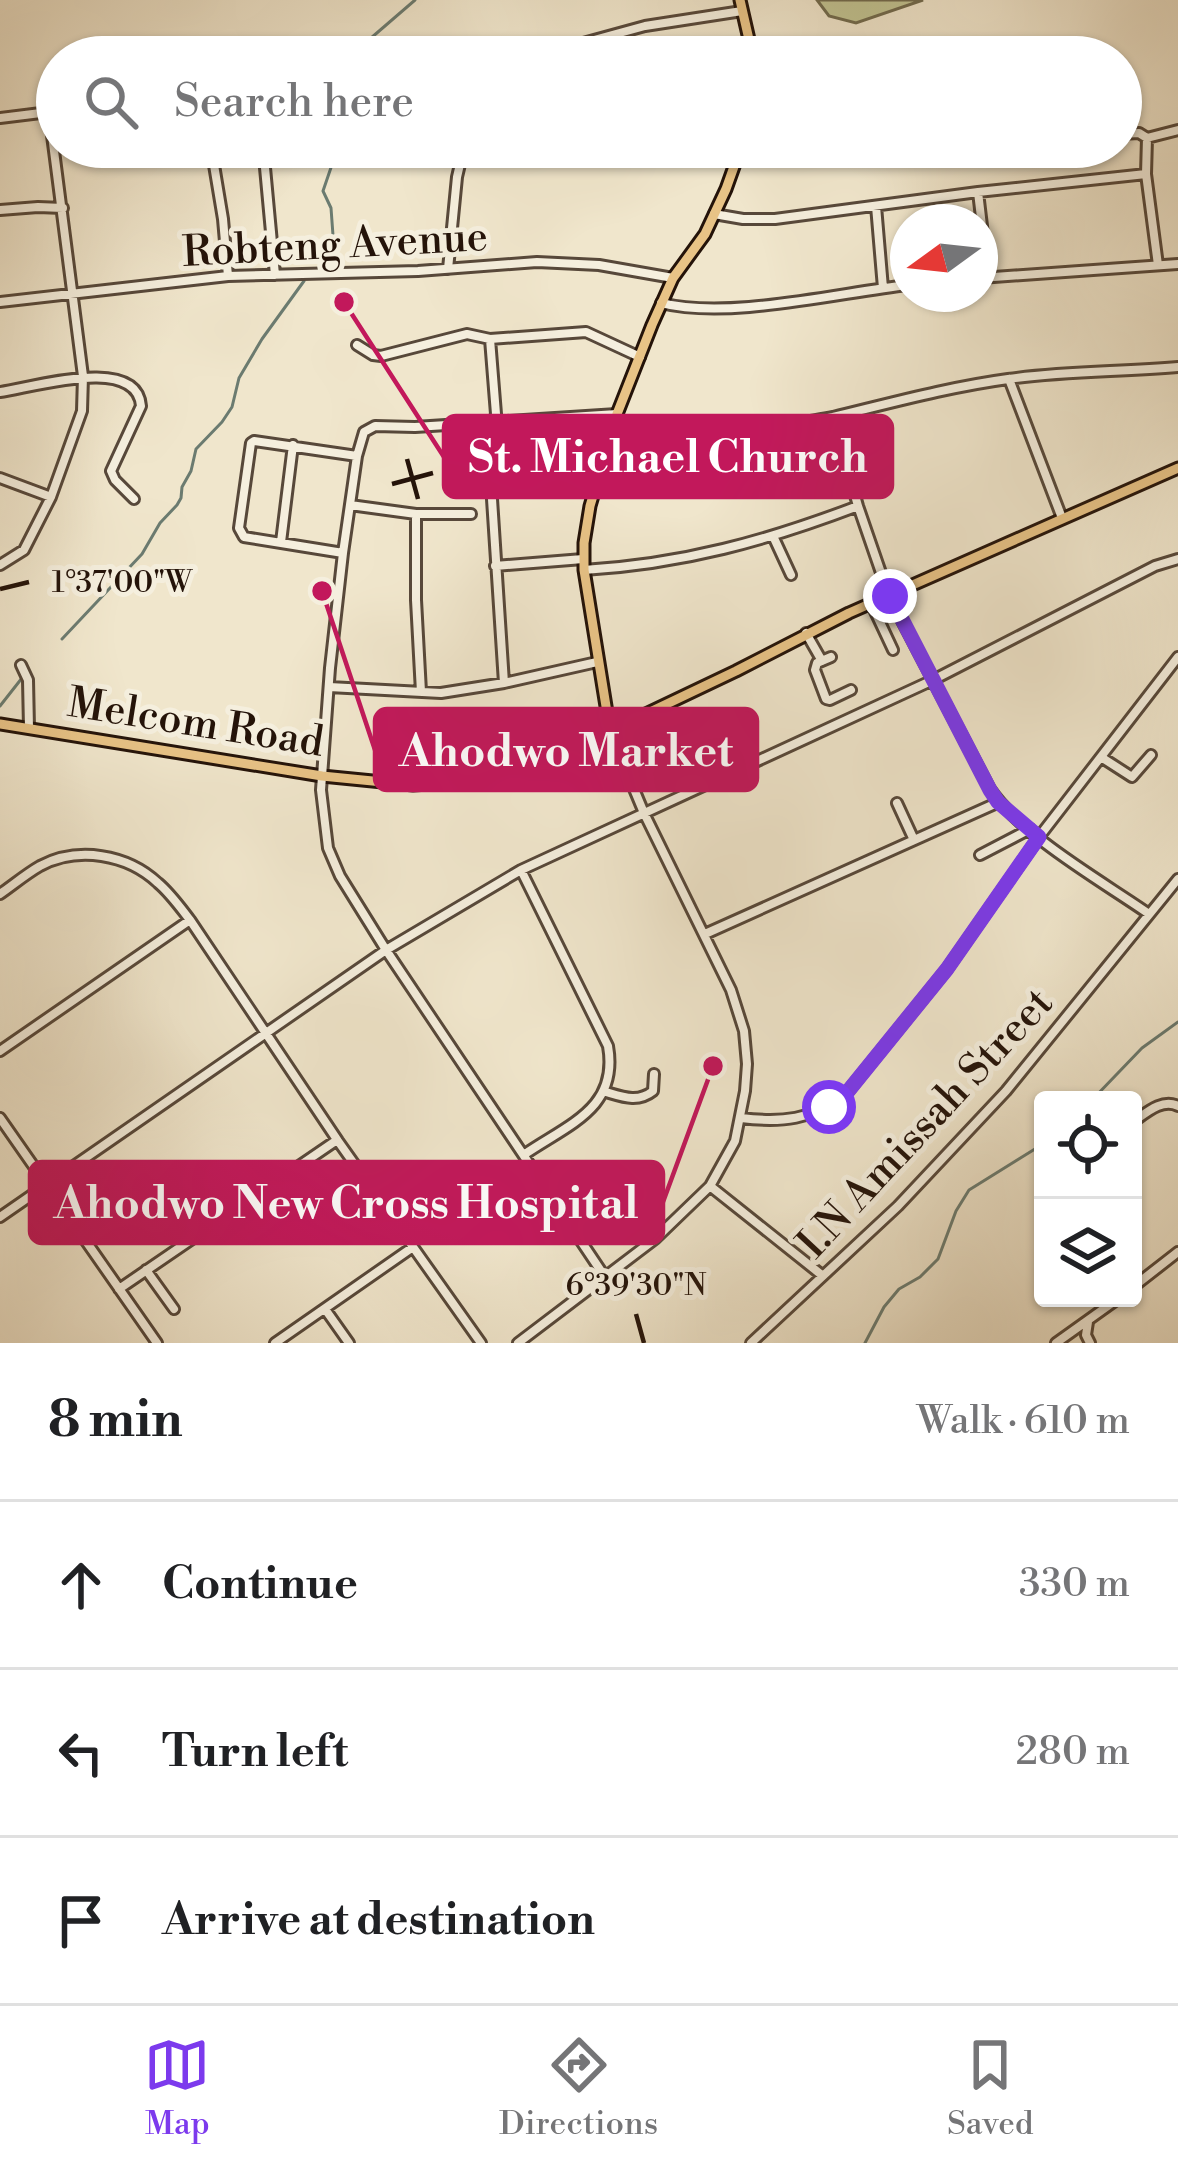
<!DOCTYPE html>
<meta charset="utf-8">
<style>
body{margin:0;font-family:"Libre Bodoni",serif;background:#f2f2f2;color:#202124}
.controls{position:absolute;right:36px;bottom:36px;display:grid;overflow:hidden;border-radius:12px;box-shadow:0 3px 9px #0004}
.controls button{width:108px;height:108px;display:grid;place-items:center;padding:0;border:0;border-bottom:3px solid #e0e0e0;background:#fff;color:#202124;font:60px sans-serif}
.compass{position:absolute;left:890px;top:204px;width:108px;height:108px;border-radius:50%;background:#fff;box-shadow:0 3px 9px #0004;rotate:255deg}
.stop{position:absolute;width:36px;height:36px;margin:-27px;border:9px solid #7c3aed;border-radius:50%;background:#fff}
.stop.end{background:#7c3aed;border-color:#fff;box-shadow:0 3px 12px #0008}
.list{margin:0;padding:0;list-style:none}
h2{display:flex;justify-content:space-between;align-items:center;height:156px;margin:0;padding:0 48px;font-size:51px}
h2 small{font-size:39px;font-weight:400;color:#757577}
.list li{display:grid;grid-template-columns:78px 1fr auto;gap:36px;align-items:center;box-sizing:border-box;height:168px;padding:0 48px;border-top:3px solid #e0e0e0}
.list b{display:block;font-size:45px;white-space:nowrap}
.list em{font-size:39px;font-style:normal;color:#757577}
.icon{flex:none;width:66px;height:66px;fill:none;stroke:currentColor;stroke-width:2;stroke-linecap:round;stroke-linejoin:round}
.map{position:relative;flex:none;width:1178px;height:1343px;overflow:hidden}
.search{position:absolute;background:#fff;box-shadow:0 3px 9px #0004;left:36px;right:36px;top:36px;height:132px;display:flex;align-items:center;gap:30px;box-sizing:border-box;padding:0 42px;border-radius:66px;color:#757577;font-size:45px}
.sheet{height:660px;background:#fff}
nav{display:flex;justify-content:space-around;align-items:center;box-sizing:border-box;height:168px;border-top:3px solid #e0e0e0;background:#fff;font-size:33px;color:#757577}
nav a{display:grid;justify-items:center;gap:6px}
nav .on{color:#7c3aed}
.map>svg:first-child{display:block}
.green{fill:#c1c392;stroke:#726b4e;stroke-width:3}
.lines{fill:none;stroke-linecap:round;stroke-linejoin:round}
.stream{stroke:#6b7b70;stroke-width:3}
.minor-casing{stroke:#57483a;stroke-width:14}
.major-casing{stroke:#241309;stroke-width:15}
.minor{stroke:#f5efde;stroke-width:8}
.major{stroke:#e8c386;stroke-width:9}
.route{stroke:#7c3aed;stroke-width:15}
.ticks{fill:none;stroke:#241309;stroke-width:4.5}
.labels{text-anchor:middle;stroke-width:10;stroke-linejoin:round;paint-order:stroke}
.street-label{font-size:42px;fill:#241309;stroke:#f5efde}
.ticks-label{font-size:30px;text-anchor:middle;fill:#241309;stroke:#f5efde;stroke-width:10;stroke-linejoin:round;paint-order:stroke}
.leader{fill:none;stroke:#c2185b;stroke-width:4.5}
.callout-dot{fill:#c2185b;stroke:#f5efde;stroke-width:4.5}
.callout{fill:#c2185b;stroke:#c2185b;stroke-width:4.5}
.callout-label{font-size:45px;text-anchor:middle;font-weight:bold;fill:#fff}
</style>
<div class="map">
<svg width="1178" height="1343" viewBox="0 0 1178 1343">
<rect width="100%" height="100%" fill="#f0e6cc"/>
<filter id="stains"><feTurbulence type="fractalNoise" baseFrequency=".00167" numOctaves="4"/><feColorMatrix values="0 0 0 0 .2 0 0 0 0 .09 0 0 0 0 .02 0 0 0 .5 -.17"/></filter>
<radialGradient id="worn" r=".72"><stop offset=".6" stop-color="#630" stop-opacity="0"/><stop offset="1" stop-color="#630" stop-opacity=".3"/></radialGradient>
<path class="green" d="M817,0h106l-67,23 -27,-7z"/>
<g class="lines">
<path class="stream" d="M349,57l66,-57
M321,269l13,-20 -3,-41 -8,-17 15,-44
M62,639l80,-85 18,-31 17,-18 4,-7 1,-11 9,-16 5,-22 26,-27 10,-15 7,-29 23,-39 42,-58
M0,706l22,-28
M1092,1100l50,-52 36,-26
M865,1343l19,-36 15,-18 21,-12 18,-18 18,-48 13,-21 74,-46"/>
<defs>
<path id="minor" d="M532,57l113,-31 97,-15
M0,118l57,-7
M1121,134l18,-1 8,5 31,-8
M1147,138l-1,36 12,91
M211,147l12,72 5,57
M215,160l43,-7 6,4 11,118
M876,206l7,82
M0,210l38,-3 25,1
M714,214l29,5h32l203,-27
M448,269l9,-92 7,-30
M988,277l-10,-85 168,-18
M980,278l198,-14
M0,302l228,-26 190,-5 119,-9 62,3 74,13
M661,303c68,17 176,-10 247,-18
M357,345l16,10 8,1 86,-22 23,5
M1009,379l53,139
M0,392c31,-4 137,-38 141,14l-30,65 4,9 19,19
M833,417c58,-14 116,-30 175,-38 57,-8 113,-7 170,-12
M612,429c72,24 148,0 221,-12l25,89 31,90 101,193c33,48 110,91 159,125
M0,478l51,19
M350,505l66,9v86l5,92
M416,514h55
M773,536l18,39
M281,542l12,-97
M343,553l-99,-16 -5,-9 12,-85 3,-2 103,15
M0,565l24,-15 27,-53 31,-86 1,-35 -34,-264
M495,566l88,-7
M584,570c99,-6 182,-29 274,-64
M871,603l22,47
M806,633l16,28
M831,657l-14,6 -2,7 11,29 4,1 21,-10
M21,665l7,15 1,48
M504,683l-15,-230v-18l7,-21 -6,-75 96,-7 54,25
M329,687l112,6 63,-10 93,-21
M1101,757l31,20 19,-22
M897,803l17,37
M980,855l50,-26
M521,870l87,176c11,62 -39,78 -83,108
M0,894c13,-9 26,-20 40,-28 38,-20 87,-12 118,17 12,10 22,24 32,37l148,221 143,202
M705,934l294,-132
M0,1051l190,-131
M606,1092c17,5 32,11 47,-1l1,-17
M0,1118l157,225
M741,1118c40,5 71,2 104,-23l102,-126 92,-132 139,-180
M1133,1122c13,-9 29,-24 45,-16
M710,1186l113,90
M0,1217l386,-267 135,-80 412,-190 222,-114 23,-7
M146,1270l28,39
M605,1277l-219,-327 -46,-74 -12,-28 -7,-58 9,-122 13,-115 14,-97 7,-24 11,-6 40,1 202,-13
M1133,1287l45,-35
M119,1289l218,-149
M325,1309l24,34
M1088,1322l-2,13 4,8
M275,1343l138,-96
M518,1343l137,-104 55,-53 25,-45 10,-50 2,-27 -3,-33 -13,-41 -87,-177 -34,-82
M751,1343l147,-137 108,-115 172,-212
M1056,1343l63,-45"/>
<path id="major" d="M740,0l13,57
M0,724l322,52 91,9 62,-4 44,-14 91,-36 126,-60 113,-58 329,-145
M610,731l-26,-161v-27l6,-37 27,-92 35,-89 21,-47 32,-44 21,-45 15,-42"/>
</defs>
<use href="#minor" class="minor-casing"/>
<use href="#major" class="major-casing"/>
<use href="#minor" class="minor"/>
<use href="#major" class="major"/>
</g>
<g class="lines">
<path class="route" d="M829,1107l16,-12 102,-126 92,-132 -41,-35 -8,-12 -100,-194"/>
</g>
<path class="ticks" d="M407,459l11,40M392,484l41,-11M0,589l29,-7M636,1314l8,29"/>
<g class="labels">
<g class="street-label">
<text transform="translate(335 243) rotate(-3)" y="15">Robteng Avenue</text>
<text transform="translate(196 721) rotate(9)" y="15">Melcom Road</text>
<text transform="translate(924 1122) rotate(-47)" y="15">I.N Amissah Street</text>
</g>
</g>
<g class="ticks-label">
<text x="122" y="592">1°37'00"W</text>
<text x="636" y="1295">6°39'30"N</text>
</g>
<path class="leader" d="M344 302L444 457M322 591L375 750M713 1066L663 1202"/>
<g class="callout-dot">
<circle cx="344" cy="302" r="12"/>
<circle cx="322" cy="591" r="12"/>
<circle cx="713" cy="1066" r="12"/>
</g>
<g class="callout">
<rect x="444" y="416" width="448" height="81" rx="12"/>
<rect x="375" y="709" width="382" height="81" rx="12"/>
<rect x="30" y="1162" width="633" height="81" rx="12"/>
</g>
<g class="callout-label">
<text x="668" y="472">St. Michael Church</text>
<text x="566" y="766">Ahodwo Market</text>
<text x="346" y="1218">Ahodwo New Cross Hospital</text>
</g>
<rect width="100%" height="100%" filter="url(#stains)"/>
<rect width="100%" height="100%" fill="url(#worn)"/>
</svg>
<div class="controls">
<button><svg class="icon" aria-label="locate" viewBox="0 0 24 24"><circle cx="12" cy="12" r="6"/><path d="M12 2v4M12 18v4M2 12h4M18 12h4"/></svg></button>
<button><svg class="icon" aria-label="layers" viewBox="0 0 24 24"><path d="M12 4l9 5-9 5-9-5zM3 14l9 5 9-5"/></svg></button>
</div>
<svg class="compass" viewBox="-18 -18 36 36"><path d="M0-13l5 13h-10z" fill="#e53935"/><path d="M0 13l5-13h-10z" fill="#757577"/></svg>
<div class="stop" style="left:829px;top:1107px"></div>
<div class="stop end" style="left:890px;top:596px"></div>
<div class="search"><svg class="icon" aria-label="search" viewBox="0 0 24 24"><circle cx="10" cy="10" r="6"/><path d="M15 15l6 6"/></svg>Search here</div>
</div>
<section class="sheet">
<h2>8 min<small>Walk · 610 m</small></h2>
<ul class="list">
<li><svg class="icon" aria-label="ahead" viewBox="0 0 24 24"><path d="M12 20V5M6 11l6-6 6 6"/></svg><div><b>Continue</b></div><em>330 m</em></li>
<li><svg class="icon" aria-label="left" viewBox="0 0 24 24"><path d="M17 20v-9H6M10 6l-5 5 5 5"/></svg><div><b>Turn left</b></div><em>280 m</em></li>
<li><svg class="icon" aria-label="arrive" viewBox="0 0 24 24"><path d="M6 21V4h12l-3 4 3 4H6"/></svg><div><b>Arrive at destination</b></div></li>
</ul>
</section>
<nav>
<a class="on"><svg class="icon" aria-label="map" viewBox="0 0 24 24"><path d="M3 6l6-2 6 2 6-2v14l-6 2-6-2-6 2zM9 4v14M15 6v14"/></svg>Map</a>
<a><svg class="icon" aria-label="directions" viewBox="0 0 24 24"><path d="M12 3l9 9-9 9-9-9zM9 14v-3h6M13 9l2 2-2 2"/></svg>Directions</a>
<a><svg class="icon" aria-label="saved" viewBox="0 0 24 24"><path d="M7 4h10v16l-5-4-5 4z"/></svg>Saved</a>
</nav>
